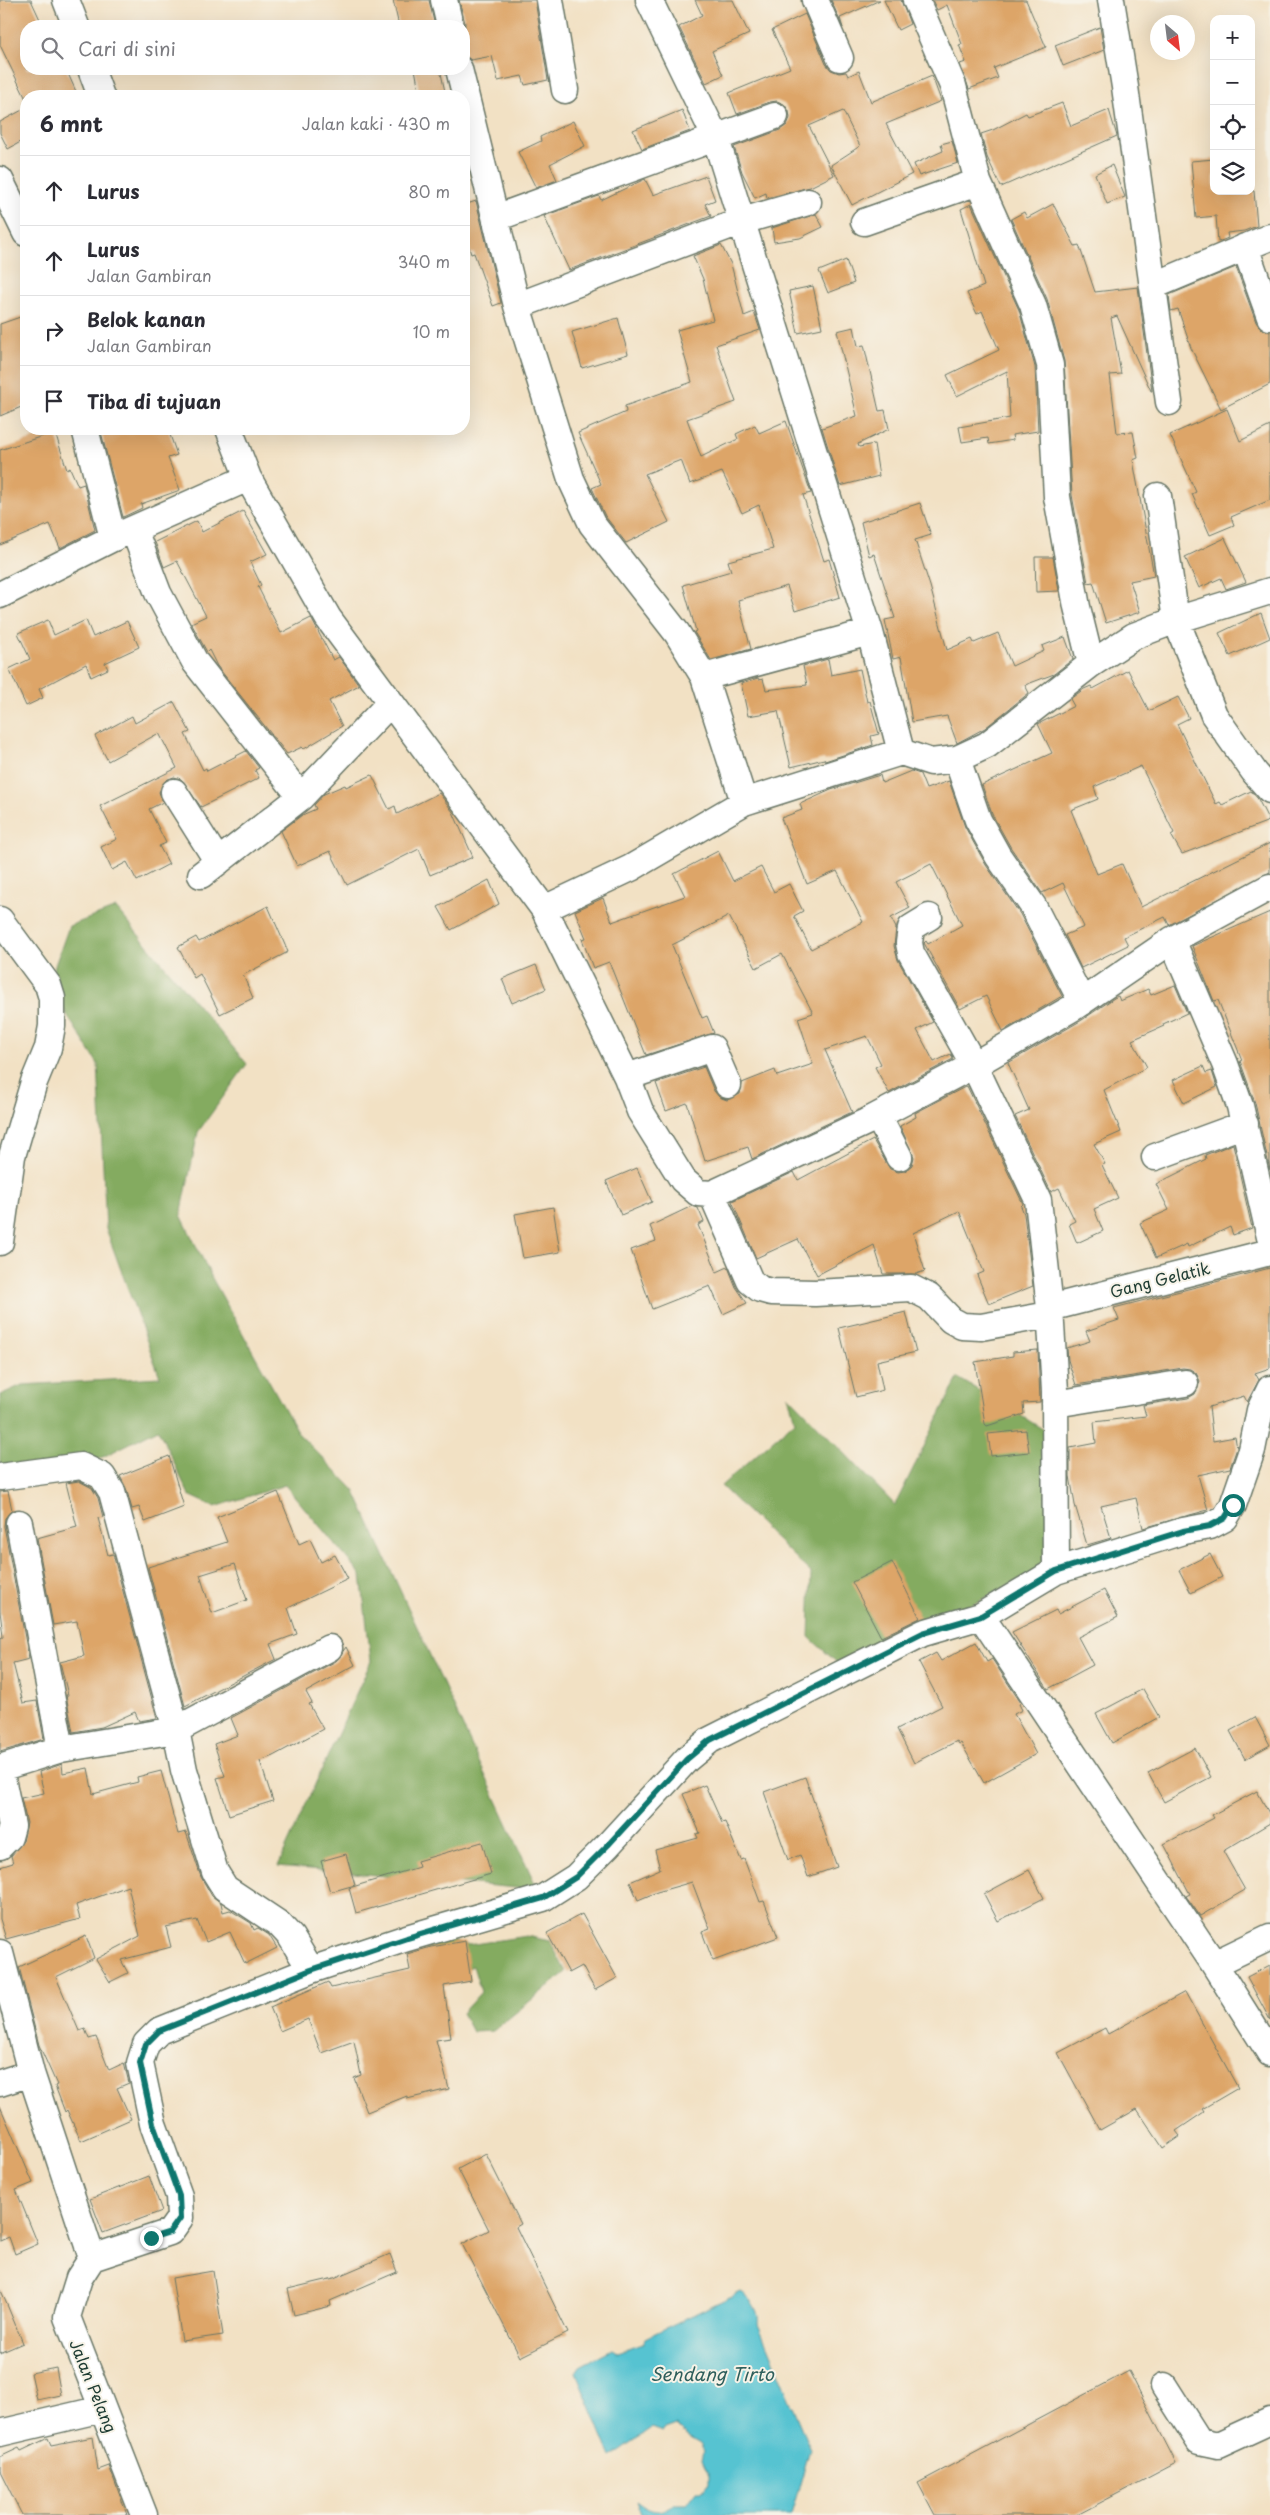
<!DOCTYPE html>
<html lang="id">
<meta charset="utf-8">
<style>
body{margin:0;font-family:"Playpen Sans",sans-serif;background:#f2f2f3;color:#2b2b33}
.controls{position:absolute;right:15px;top:15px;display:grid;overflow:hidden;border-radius:10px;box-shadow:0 5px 20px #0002}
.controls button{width:45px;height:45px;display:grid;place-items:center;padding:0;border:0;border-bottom:1px solid #e1e1e2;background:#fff;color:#2b2b33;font:25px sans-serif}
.compass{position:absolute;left:1150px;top:15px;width:45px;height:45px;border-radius:50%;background:#fff;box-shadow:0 5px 20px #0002;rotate:152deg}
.stop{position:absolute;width:15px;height:15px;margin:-11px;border:4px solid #0f766e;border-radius:50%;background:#fff}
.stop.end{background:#0f766e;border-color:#fff;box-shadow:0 1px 5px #0008}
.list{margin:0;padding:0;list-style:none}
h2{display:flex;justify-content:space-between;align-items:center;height:65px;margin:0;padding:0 20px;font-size:21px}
h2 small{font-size:16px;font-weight:400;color:#7c7c81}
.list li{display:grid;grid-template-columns:32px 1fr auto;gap:15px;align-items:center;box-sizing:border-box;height:70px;padding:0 20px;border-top:1px solid #e1e1e2}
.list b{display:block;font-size:19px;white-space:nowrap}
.list p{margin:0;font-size:16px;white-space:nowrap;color:#7c7c81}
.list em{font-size:16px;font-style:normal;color:#7c7c81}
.icon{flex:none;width:28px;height:28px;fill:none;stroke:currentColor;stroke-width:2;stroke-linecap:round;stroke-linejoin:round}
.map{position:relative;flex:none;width:1270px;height:2515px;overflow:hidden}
.search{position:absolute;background:#fff;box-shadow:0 5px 20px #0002;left:20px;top:20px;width:450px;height:55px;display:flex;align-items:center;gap:12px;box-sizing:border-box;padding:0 18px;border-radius:20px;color:#7c7c81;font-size:19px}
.panel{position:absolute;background:#fff;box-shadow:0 5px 20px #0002;left:20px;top:90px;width:450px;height:345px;border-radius:20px}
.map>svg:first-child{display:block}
.forest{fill:#84ab61;stroke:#52744a}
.water{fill:#57c3d1;stroke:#3b8082}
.building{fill:#dda567;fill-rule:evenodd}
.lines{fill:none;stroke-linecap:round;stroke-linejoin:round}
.minor-casing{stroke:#697666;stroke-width:29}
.minor{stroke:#fff;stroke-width:26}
.route{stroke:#0f766e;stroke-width:6}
.labels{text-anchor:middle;stroke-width:4;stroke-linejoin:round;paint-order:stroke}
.street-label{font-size:16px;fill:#1f3d34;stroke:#f7f3e8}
.water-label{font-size:18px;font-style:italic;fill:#2d5e5b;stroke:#f7f3e8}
</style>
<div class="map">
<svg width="1270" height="2515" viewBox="0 0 1270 2515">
<rect width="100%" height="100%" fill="#f7f3e8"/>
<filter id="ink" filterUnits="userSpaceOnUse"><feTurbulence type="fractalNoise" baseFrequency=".02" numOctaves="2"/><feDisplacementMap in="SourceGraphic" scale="10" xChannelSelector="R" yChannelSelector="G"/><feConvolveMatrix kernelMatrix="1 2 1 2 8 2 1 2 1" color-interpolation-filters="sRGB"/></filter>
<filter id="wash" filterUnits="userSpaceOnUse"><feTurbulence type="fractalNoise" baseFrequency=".0096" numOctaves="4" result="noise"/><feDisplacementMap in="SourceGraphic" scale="20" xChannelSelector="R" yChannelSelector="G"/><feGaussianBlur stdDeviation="1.12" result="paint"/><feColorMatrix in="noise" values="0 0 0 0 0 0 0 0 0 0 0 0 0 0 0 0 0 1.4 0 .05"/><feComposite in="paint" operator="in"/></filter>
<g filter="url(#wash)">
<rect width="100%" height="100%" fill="#f2e1c4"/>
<path class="forest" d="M116,908l131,156 -49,68 -17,83 31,63 86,155 56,57 184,400 -260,-24 93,-205 -10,-86 -76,-90 -70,22 -26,-12 -31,-66 -71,36 -87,6v-76l22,-10 138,-8 -54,-148 -8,-165 -50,-79 21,-59z
M958,1378l98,59 -1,125 -210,108 -36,-33 2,-64 -90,-87 74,-65 -7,-26 107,110z
M430,1936l38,9 58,-9 24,5 16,31 -73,59 -21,1 -10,-19 19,-21 -8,-26 -20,8 -21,-23 -30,-1z"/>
<path class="water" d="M740,2292c11,6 20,19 18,32l52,125 -19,66h-150l-5,-14c14,11 24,14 38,3h13l10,-13h7l5,-7v-9l-7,-15 2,-9 -4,-7 -12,-7 -12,-12 -11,4 -2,3 -11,-4 -41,29 -35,-85 4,-6 32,-17 5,3 26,-9 2,-5z"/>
<g id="blocks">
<path class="building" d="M0,0h31l12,26h-17v43h40l12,27h-52v3l-26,-54z
M393,0h36l6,26h-36z
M459,0h76l13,80 -23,5 -3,-9 -24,5 -6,-25 -21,4 -7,-5 1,-32z
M695,0h38l16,34 -37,17 11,24 -17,8 -27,-56 23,-12z
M831,0h49l-40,18 3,10z
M884,0h17l9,24 -12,6z
M932,0h94l20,47 -52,21 4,10 -29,11 -9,-25 6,-2 -7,-17 3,-1 -15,-39 -10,5z
M805,14l21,50 5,6 8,3 7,-1 2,4 11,-5 12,31 61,-26 9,25 -55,23 26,50 -60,31 -21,-40 29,-19 -17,-35 -34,15 25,49 -24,12 -43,11 -1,-5 -11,5 -13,-26 -8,-25 46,-17 7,-5 3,-7 -1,-7 -5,-7 -7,-3 -7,1 -33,12 -8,-21 61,-25 -18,-38z
M1100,27l4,23 -41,16 -8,-21z
M415,69h25l6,27h-26z
M1062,103l9,23 38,-16 8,26 -116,51 -14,-30 -6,-23 12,-4 33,-17 2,3z
M26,108v31l-18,10 -8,-16v-11z
M682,110l8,21 -48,18 -9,-19z
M573,121l12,25 -35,18 7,16 -21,8 -18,-36 23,-11 -1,-4z
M952,141l6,22 -39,13 -5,-12 29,-13 -2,-7z
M1214,159v32h40l3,35 -13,5 -17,2 1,5 -10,4 -2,-26 -20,2 -5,-57z
M1112,165l13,32 -18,7 -12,-30z
M706,176l9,24 -10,4 6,12 -142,54 -25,-54 55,-20 2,4 44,-21 8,16z
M476,201l25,102 -8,3 -19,-53 -3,1 -7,-23v-26z
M971,204l48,106 16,57 3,64 -26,4 1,5 -24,4 -1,-6 -26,4 -3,-15 51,-9 -3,-47 -50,25 -10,-21 52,-25 -17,-39 -5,3 -10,-21 17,-7 -23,-77z
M1053,204l22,42 4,-1 16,47 43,-5 14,104h-1l-34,-75 -6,2 10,56 -11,1 7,58 16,-1 5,26 -5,2 21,116 -24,5 10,31 -34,11 -13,-41 -5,1 -16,-88 -8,-134 -17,-62 -36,-80 13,-7 3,6z
M816,214l7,13 -23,11 -26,4 -2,-14z
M721,245l10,19 13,52 10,-4 6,18 -44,15 20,57 -49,17 14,38 37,-18 -2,-5 19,-9 4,8 27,-12 25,72 -8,2 21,66 5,-2 11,38 -45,14 -8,-25 -49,14 13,49 -40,11 -17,-28 2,-1 -13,-46 48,-14 -3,-10 45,-12 -14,-44 -17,8 -20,-41 -32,12 -9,-24 -36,14 24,48 -43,21 -21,-27 -13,-28 9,-4 -23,-51 48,-21 -1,-6 67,-24 -15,-52 36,-10 -10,-41 -10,-23z
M846,260l8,23 -26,10 -9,-22z
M1236,267l20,55 5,7 9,3v52l-49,25 -30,-61 -13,-39 -7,2 -2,-16z
M813,286l9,42 -24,5 -9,-42z
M26,315v90l-26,11v-92z
M618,318l10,36 -46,14 -10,-36z
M854,327l4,19 6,-1 15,66 6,-1 4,19 -31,15 1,3 15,-3 5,32 -39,10 -18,-58 35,-12 -20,-85z
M1227,409l13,32 30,-15v74l-39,17 3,8 -24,10 -18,-41 4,-2 -26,-57z
M111,429h57l9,26 -9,3 12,32 -39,14 1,4 -19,9 -22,-85z
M55,432l12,38 3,-2 8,18 6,-2 11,46 -35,18 -10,-24 -50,21v-95z
M920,503l11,32 -16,5 15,46 17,64 25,-11 2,4 24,-10 14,33 32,-15 -2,-5 23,-9 8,22 -19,15 -29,11 4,8 -44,35 -28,15 -10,-27 -35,6 -11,-65 -8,2 -8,-39 10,-2 -21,-64 -5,2 -8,-34z
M243,511l24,43 -17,8 11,23 -3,2 23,46 30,-15 22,42 6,-3 20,28 -30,16 13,25 -38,23 -2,-2 -15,7 -70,-88 -8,-16 -2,2 -16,-29 15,-7 -29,-55 -13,6 -9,-25 42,-21 5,11z
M1225,538l21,44 -20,7 -5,-11 -22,10 -14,-31z
M1035,557h18l6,34 -23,1z
M1261,613l9,25 -40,18 -11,-23z
M48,620l6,15 32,-15 7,17 34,-16 12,26 -34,16 3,6 -17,8 -5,-13 -47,25 4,9 -17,8 -17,-37 21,-10 -12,-26z
M828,659l3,16 29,-6 7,33 3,-1 9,33 -8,2 2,9 -48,16 -1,-2 -33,8 -13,-56 -30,5 -7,-33 17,-5 1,2 4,-1 3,11 41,-5 -4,-19z
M1128,670l21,41 29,-14 11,21 -12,6 39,80 4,-2 2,3 29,-14 7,8 11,22 -87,33 -11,-19 3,-2 -33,-67 -47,21 4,12 -27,11 26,64 25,-10 19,43 129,-64v29l-101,53 -4,-8 -41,20 4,8 -47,23 -16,-33 19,-8 -21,-44 -21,10 -31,-45 -19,-34 -10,-29 70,-32 -14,-29 36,-18 -4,-7 14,-10 7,-3 2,3z
M174,702l16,30 -5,2 18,36 3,-2 1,3 39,-20 13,17 -4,2 4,8 -58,29 -20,-28 -7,-2 -8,3 -7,12 4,10 -14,7 17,34 -7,3 10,18 -32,17 -10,-19 -15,8 -11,-23 16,-8 -17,-33 77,-38 -18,-35 -51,28 -13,-25 37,-20 3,7z
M911,771l9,3 6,15 23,-8 16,46 21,38 34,49 42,82 -59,35 -17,-35 -26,13 -36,-66 2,-2 2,3 34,-19 -31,-61 -35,18 14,26 -19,10 5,10 -2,18 4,14 35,62 -16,8 17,32 17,-8 2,5 -64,34 -14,-26 6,-3 -14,-28 -42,14 27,62 -100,47 -4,-12 -43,14 -18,-58 -21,8 -10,-28 48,-16 10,24 5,6 8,3 13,-6 2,-11 33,-13 2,6 36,-12 -15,-46 15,-5 -31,-59 -26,14 -27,-52 -57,29 30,73 5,-2 7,17 -68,22 -37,-93 -16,6 -11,-29 4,-1 -11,-27 28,-13 9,24 73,-26 -11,-22 44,-23 15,30 28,-14 13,25 15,-8 14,27 -9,5 17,33 52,-27 -26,-51 -30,13 -26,-66 21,-8 -2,-6 31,-14 49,-15 2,8z
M372,775l17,34 6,-3 2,8 42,-21 14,19 20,45 -43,18 -11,-26 -72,36 -17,-34 -33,15 -16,-35 21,-16 14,-6 -2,-4 10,-11 21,-9 1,2z
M489,880l10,24 -48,26 -13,-23z
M268,906l20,46 -45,23 10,23 -33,16 -20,-40 -6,4 -16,-31 18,-10 3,5z
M1270,912v258l-15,-67 -15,-42 2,-1 -24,-60 -4,1 -22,-55z
M536,965l10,24 -34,14 -10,-24z
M1175,985l12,28 -24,11 1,2 -32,14 15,27 -43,23 17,42 -27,12 11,20 -3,1 16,33 -24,11 9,22 -26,12 -8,-19 6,-3 -16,-33 -8,4 -36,-76 14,-6 -21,-47 74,-43 32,-22 4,-2 2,5 28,-12 3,6z
M1203,1066l3,7 6,-2 5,16 -33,16 -11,-23z
M967,1086l56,118 -2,2 3,8 9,72 -44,18 -12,-29 7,-3 -25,-61 -46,22 12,38 -9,3h-33l-9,-29 -57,30 -19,-36 -42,19 -24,-57 62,-29 4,8 75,-40 17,29 8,3 7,-1 7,-6 2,-8 -14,-31 16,-9 -1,-4z
M1233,1144l19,84 -19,7 -3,-8 -42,20 -1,-3 -31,14 -16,-35 29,-13 -13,-26 50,-25 -1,-4z
M637,1168l15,34 -31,13 -15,-34z
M692,1206l6,2 6,14 -6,3 19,47 11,-5 8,20 11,16 -24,11 -13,-28 -58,23 -21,-59 25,-9 -6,-15z
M553,1207l7,45 -37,6 -8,-44z
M1270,1268v100l-15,5 4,7 -12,22 -3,-6 -35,11 4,34 22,-4 2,11 -7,20 -32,7 10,35 -65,18 -7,-30 -35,8 10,32 -24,7 -12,-40 -5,-29v-28l26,-5 -2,-21 52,-6 -3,-11 45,-7 7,-4 5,-13 -4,-8 -6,-4 -7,-1 -107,17 -8,-25 -1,-12 23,-7 -4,-10 33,-11 -5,-12z
M906,1312l10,40 -39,9 6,29 -27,7 -17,-69z
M1038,1350l2,52 -17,1 1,11 -37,12 -2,-2 -10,-62 38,-6v-4z
M1026,1430l3,22 -38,4 -3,-22z
M169,1456l15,51 -39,15 -6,-15 -7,2 -6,-21 -6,-12z
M79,1481l13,7 6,10 5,19 -5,1 10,37 5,-1 44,164 -18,3 -4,-9 -33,15 -29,5 -7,-37h2l-8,-33 24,-6 -7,-35 -24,4 -16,-87 40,-11 -11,-44z
M8,1491l4,19 -7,8 -1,8 25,133 -16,4 10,40 14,-2 7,38 -44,13v-114l3,-1 -3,-26v-119z
M278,1492l21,52 11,-5 11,23 14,-7 13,24 -60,29 9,26 -27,10 6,15 -91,47 -37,-139 79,-25 -10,-25zM235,1564l12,36 -35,13 -12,-38z
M1210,1554l12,23 -31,16 -12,-23z
M892,1562l28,56 -39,19 -29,-55z
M1104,1590l14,27 -40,20 15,28 -45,24 -36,-57 44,-22 2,4z
M976,1642l11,20 5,-3 29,44 -2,1 3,6 -8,4 22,40 -52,29 -23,-40 -2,1 -2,-3 -43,22 -17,-34 45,-23 -23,-44 17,-9 5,8z
M346,1647l9,18 -49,27 6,11 -3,1 14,25 -50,27 -13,5 13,40 -44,14 -12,-37 8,-2 -11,-32 24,-9 -7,-17 105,-57z
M1143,1689l16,28 -47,26 -16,-29z
M1255,1717l15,28 -25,14 -15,-28z
M1195,1748l16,29 -47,25 -16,-29z
M62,1764l1,9 25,-5 5,26 45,-12 -1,-5 24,-6 17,63 8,-2 15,45 11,19 9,7 2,9 7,-2 21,13 3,7 4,-2 11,7 8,13 -32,16 -15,-32 -24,10 -9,-22 -31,7 5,20 -50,13 7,13 -18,9 -14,-23 44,-23 -12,-50 -52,19 4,14 -74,20 -6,-20v-52l13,-4 -2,-7 12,-15 4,-18 -6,-25 23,-5 -5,-21z
M805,1777l32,90 -29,10 -8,-22 -12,5 -24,-68z
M705,1785l17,38 3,-1 16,38 3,-1 16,43 4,-1 14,36 -65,24 -11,-29 8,-3 -18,-47 -35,10 -19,8 -8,-18 30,-13 -5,-19 43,-12 -2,-4 4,-1 -17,-39z
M1257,1791l13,24v8l-47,28 22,39 -45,26 -14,-20 4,-2 -26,-50 50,-26 -2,-3z
M482,1842l9,32 -135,39 -7,-25 70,-21 -2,-6z
M346,1854l9,31 -25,7 -9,-31z
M1029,1870l15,28 -46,23 -14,-27z
M582,1914l35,64 -22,12 -13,-24 -13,7 -22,-40z
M86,1936l8,22 -38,19 23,54 6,-2 4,10 7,-2 13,33 15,-7 5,20 -12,5 14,31 -50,22 -14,-31 -2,2 -10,-26 2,-1 -18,-40 -20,-78z
M465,1941l6,40 -27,5 7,52 -15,2 13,49 -42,10v-3l-40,16 -13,-34 7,-3 -7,-34 -33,12 -13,-34 -28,12 -10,-24 58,-25 3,6 79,-18 -3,-16 24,-7z
M1270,1965v55l-23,-43z
M1185,1992l53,96 -36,21 2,3 -28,19 4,5 -17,12 -26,-39 -37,21 -42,-77 47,-25 3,6z
M0,2106l33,77 -17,7 22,54 -23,10 -6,-17 -9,4z
M486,2154l35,70 -5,3 52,106 -48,24 -58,-113 27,-14 -31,-61z
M149,2176l13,35 -59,22 -13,-34z
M390,2254l7,18 -67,29 1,5 -37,9 -6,-26 46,-11z
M213,2271l10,64 -41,6 -10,-63z
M0,2288l23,55 -23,10z
M56,2368l5,27 -24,5 -6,-27z
M1129,2371l47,92 -99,52h-142l-17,-32z
M93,2437l5,33 11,-4 18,49h-105l-22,-44v-14l19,-9 2,3 27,-13 3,7z"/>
</g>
</g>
<g filter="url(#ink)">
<use href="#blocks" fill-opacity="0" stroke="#697666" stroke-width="1"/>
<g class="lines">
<defs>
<path id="minor" d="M66,0l10,26
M444,0l6,26
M550,0l15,90
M649,0l66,136 155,496 31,120
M815,0l25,58
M916,0l37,86 25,96 55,123 17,60 7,132 20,110 14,57
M1111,0l14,87 44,315
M91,69l10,27
M459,69l58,237 54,173 21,45 85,109 27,44 40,125
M0,180l26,53
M496,218l279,-102
M864,222l114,-40
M1245,247l25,70
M1153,286l117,-49
M517,306l225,-85 66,-19
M85,429l28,109
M229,429l19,49 80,140 216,291 83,168 13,34 43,69 15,13 14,1 154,-72 108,-57 100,-58 98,-67 98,-53
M1158,496l18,124 38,95 41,58 15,17
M134,530l24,63 37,69 106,135
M0,595l113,-57 135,-60
M704,677l166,-45
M957,759l21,61 20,36 35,50 49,96
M174,792l44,70
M201,875l100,-78 89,-94
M544,909l87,-41 113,-66 157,-50 30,10 26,-3 30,-14 104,-81 43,-28 42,-16 94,-29
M929,917l-18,11 -2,15 2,10 63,112 64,135 12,108 5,83 1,180
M0,920l48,65 4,13v28l-4,22 -14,34 -22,74 -12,86
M1172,940l53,124 15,42 30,131
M627,1077l85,-29 16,37
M878,1116l21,41
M1155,1157l90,-33
M712,1194l38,87 10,8 11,3 44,1 96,-5 18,9 22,23 11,6 19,1 68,-12
M1050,1308l220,-56
M1055,1404l130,-21
M0,1477l81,-11 21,10 10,16 64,238 153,-82
M19,1523l42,226
M981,1616l233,348 56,89
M0,1768l61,-19 115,-19 8,40 31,102 10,16 54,36 12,13 20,33
M0,1769l12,57 -3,11 -9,9
M0,1953l31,120 61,185
M1214,1964l56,-27
M0,2083l31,-10
M92,2258l78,-26 10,-14 -1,-22 -26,-72 -13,-61 6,-19 13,-13 152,-61 96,-32 136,-40 33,-21 32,-32 79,-86 23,-19 213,-107 58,-17 75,-45 127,-40 27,-5 15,-8 8,-13 19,-55 8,-40 10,-21
M92,2258l-13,20 -12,39 77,198
M1164,2386l35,55 19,4 52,-24
M0,2433l102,-24"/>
</defs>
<use href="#minor" class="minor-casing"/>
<use href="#minor" class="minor"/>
</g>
</g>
<g class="lines" filter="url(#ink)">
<path class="route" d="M151,2238l19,-6 10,-14 -1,-22 -26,-72 -13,-61 6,-19 13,-13 152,-61 96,-32 136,-40 33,-21 32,-32 79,-86 23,-19 213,-107 58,-17 75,-45 127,-40 27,-5 15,-8 8,-13"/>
</g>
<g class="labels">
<g class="street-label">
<text transform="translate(1160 1280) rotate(-14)" y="6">Gang Gelatik</text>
<text transform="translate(93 2386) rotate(68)" y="6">Jalan Pelang</text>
</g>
<g class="water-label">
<text x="712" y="2381">Sendang Tirto</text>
</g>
</g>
</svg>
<div class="controls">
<button>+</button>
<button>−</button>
<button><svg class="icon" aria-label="locate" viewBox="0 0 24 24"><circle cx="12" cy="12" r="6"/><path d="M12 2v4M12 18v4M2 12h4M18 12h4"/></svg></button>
<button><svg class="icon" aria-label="layers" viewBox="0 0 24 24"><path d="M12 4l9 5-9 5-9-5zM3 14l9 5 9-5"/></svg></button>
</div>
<svg class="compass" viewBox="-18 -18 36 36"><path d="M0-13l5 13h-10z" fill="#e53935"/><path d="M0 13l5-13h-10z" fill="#7c7c81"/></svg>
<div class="stop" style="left:1233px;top:1505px"></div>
<div class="stop end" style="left:151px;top:2238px"></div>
<div class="search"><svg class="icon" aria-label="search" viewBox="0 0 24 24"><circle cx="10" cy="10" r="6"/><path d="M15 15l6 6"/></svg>Cari di sini</div>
<section class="panel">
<h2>6 mnt<small>Jalan kaki · 430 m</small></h2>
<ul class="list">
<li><svg class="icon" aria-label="ahead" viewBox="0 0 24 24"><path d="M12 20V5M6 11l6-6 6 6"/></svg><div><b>Lurus</b></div><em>80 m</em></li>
<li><svg class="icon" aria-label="ahead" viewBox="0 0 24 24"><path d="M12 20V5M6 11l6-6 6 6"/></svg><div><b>Lurus</b><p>Jalan Gambiran</p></div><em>340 m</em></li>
<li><svg class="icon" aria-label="right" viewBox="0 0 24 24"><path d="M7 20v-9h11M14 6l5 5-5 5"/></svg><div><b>Belok kanan</b><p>Jalan Gambiran</p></div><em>10 m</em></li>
<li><svg class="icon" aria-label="arrive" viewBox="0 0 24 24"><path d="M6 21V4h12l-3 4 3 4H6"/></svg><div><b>Tiba di tujuan</b></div></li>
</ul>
</section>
</div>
